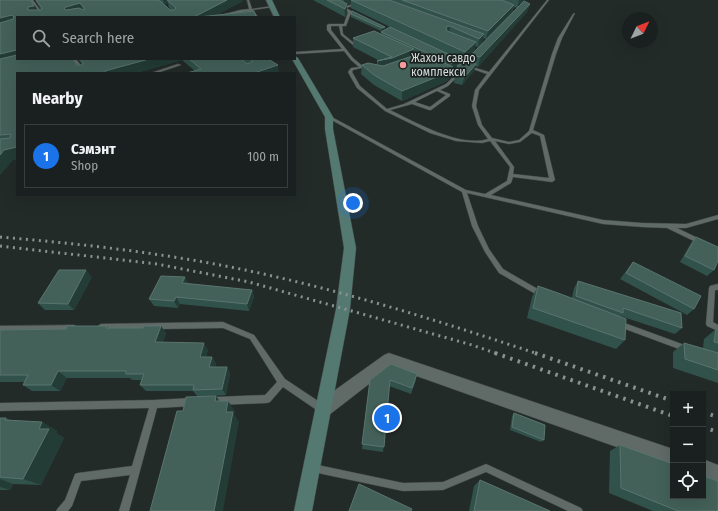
<!DOCTYPE html>
<meta charset="utf-8">
<style>
body{margin:0;font-family:"Fira Sans Condensed",sans-serif;background:#232828;color:#f1f3f6}
.controls{position:absolute;right:12px;bottom:12px;display:grid;overflow:hidden;border-radius:0px;box-shadow:0 4px 16px #0002}
.controls button{width:36px;height:36px;display:grid;place-items:center;padding:0;border:0;border-bottom:1px solid #383e3d;background:#1a201f;color:#f1f3f6;font:20px sans-serif}
.compass{position:absolute;left:622px;top:12px;width:36px;height:36px;border-radius:50%;background:#1a201f;box-shadow:0 4px 16px #0002;rotate:47deg}
.you{position:absolute;left:353px;top:203px;width:14px;height:14px;margin:-10px;border:3px solid #fff;border-radius:50%;background:#1a73e8;box-shadow:0 0 0 6px #1a73e833}
.badge{display:grid;place-items:center;width:26px;height:26px;border-radius:50%;background:#1a73e8;color:#fff;font-size:13px;font-weight:700}
.pin{position:absolute;translate:-50% -50%;border:2px solid #fff;box-shadow:0 1px 4px #0006}
.list{margin:0;padding:0;list-style:none}
h2{display:flex;justify-content:space-between;align-items:center;height:52px;margin:0;padding:0 16px;font-size:17px}
h2 small{font-size:13px;font-weight:400;color:#9fa3a4}
.list li{display:grid;grid-template-columns:26px 1fr auto;gap:12px;align-items:center;box-sizing:border-box;height:64px;margin:0 8px 8px;padding:0 8px;border:1px solid #383e3d;border-radius:0px}
.list b{display:block;font-size:15px;white-space:nowrap}
.list p{margin:0;font-size:13px;white-space:nowrap;color:#9fa3a4}
.list em{font-size:13px;font-style:normal;color:#9fa3a4}
.icon{flex:none;width:22px;height:22px;fill:none;stroke:currentColor;stroke-width:2;stroke-linecap:round;stroke-linejoin:round}
.map{position:relative;flex:none;width:718px;height:511px;overflow:hidden}
.search{position:absolute;background:#1a201f;box-shadow:0 4px 16px #0002;left:16px;top:16px;width:280px;height:44px;display:flex;align-items:center;gap:10px;box-sizing:border-box;padding:0 14px;border-radius:0px;color:#9fa3a4;font-size:15px}
.panel{position:absolute;background:#1a201f;box-shadow:0 4px 16px #0002;left:16px;top:72px;width:280px;height:124px;border-radius:0px}
.map>svg:first-child{display:block}
.lines{fill:none;stroke-linecap:round;stroke-linejoin:round}
.service-casing{stroke:#414745;stroke-width:1}
.minor-casing{stroke:#414745;stroke-width:1}
.secondary-casing{stroke:#414745;stroke-width:1}
.service{fill:#606a67;fill-rule:evenodd}
.minor{fill:#606a67;fill-rule:evenodd}
.secondary{fill:#547971;fill-rule:evenodd}
.rail-far1{stroke:#8c9291;stroke-width:3;stroke-dasharray:2 4.5;stroke-linecap:butt}
.rail{stroke:#8c9291;stroke-width:4;stroke-dasharray:2.5 5.5;stroke-linecap:butt}
.wall{fill:#31524a;fill-rule:evenodd}
.shaded-wall{fill:#243c36}
.building{fill:#436159;stroke:#5a746e;fill-rule:evenodd}
.poi-dot{fill:#f59b9c;stroke:#19211f;stroke-width:1.5}
.labels{text-anchor:middle;stroke-width:3.5;stroke-linejoin:round;paint-order:stroke}
.far-poi-label{font-size:12px;fill:#d6dbda;stroke:#19211f;text-anchor:start}
</style>
<div class="map">
<svg width="718" height="511" viewBox="0 0 718 511">
<rect width="100%" height="100%" fill="#232b29"/>
<g class="lines">
<defs>
<path id="service" d="M31,0h2l12,17h-2z
M247,0h2l3,9 20,-3 1,1 -20,3 5,7h-3l-5,-6c-12,1 -24,6 -36,6l26,-7 9,-1z
M327,0h3l14,7 21,-7h4l-23,8 14,8 -2,1 -7,-4 -5,13h-4l1,8 11,9 7,-2v2l-8,2 -12,-10 -2,-9h-8v4l22,28 12,10 -2,1 -2,-1 -8,2 -1,2 8,14 27,23 17,-5 19,-9 23,-11 8,-8 -9,-3v-2l4,1 12,-7 -10,-5v-2h2l11,5 10,-10h2v2l-10,10 23,7 58,-72h2l-70,90 -3,16 6,19 10,13 17,4 10,-2 10,-9 23,-77 6,-16 15,-24 2,-1 -13,25 -6,16 -23,76 11,5 11,45 -3,2 -39,-5 -2,6 -20,12 112,25 39,3 44,1 32,-9v4l-32,9h-9l25,12 1,2 -1,2h-2l-33,-16 -25,-1 -39,-3 -136,-31 11,33 11,23 14,20 40,23 1,2 -1,2 -2,1 -2,-1 -40,-23 -14,-21 -13,-26 -10,-34 -134,-74v-2h2l136,74 19,4 22,-13 3,-14 -20,-26 -8,2 -26,-2 -26,-8 -45,-22 -28,-23 -9,-16 3,-4 8,-1 -8,-7 -7,-9 -49,3v-2l47,-3 -15,-19v-5l2,-1h15l4,-12zM464,66l23,8 -12,16 -3,16 6,19 10,14c-28,9 -73,-17 -98,-29l22,-6 17,6h2l19,-14v-2l-10,-4 8,-4 10,-10 -6,-3zM437,91l9,4 -16,12 -15,-5zM532,133l8,3 9,42 -36,-4 1,-7 -19,-26 14,3 11,-2z
M72,59h4l11,14h-4z
M178,64l3,1 -24,8h-6z
M718,284v6h-3l-2,32 5,3v6l-11,-5 -1,-2 3,-36 1,-2z
M619,321l71,26 1,2 -1,2 -3,1 -70,-26 -1,-2 1,-2z
M223,322l31,13 31,44 39,26 1,3 -1,3 -3,1 -3,-1 -35,-24 -13,15 -3,1 -51,2 -3,-1 -1,-3 1,-3 3,-1 49,-2 12,-13 -27,-43 -27,-11 -122,2 -2,-1 -1,-2 1,-2 2,-1z
M74,325l2,1 1,2 -1,2 -2,1 -74,1v-6z
M193,398l3,1 1,3 -1,3 -3,1 -36,2 -28,103h-10l11,-36 -49,6 -9,25 -4,5h-12l2,-3 7,-8 10,-26 3,-1 54,-7 17,-58 -149,3v-8l154,-3z
M313,464l90,19 40,-1 43,-18 95,44 2,3h-15l-82,-39 -43,18 -40,1 -90,-19 -3,-1 -1,-3 1,-3z"/>
<path id="minor" d="M389,353l284,96v18l-282,-100 -62,48 -6,2 -6,-2 -2,-6 2,-6 67,-48z
M703,459l15,6v18l-15,-6z"/>
<path id="secondary" d="M266,0h6l8,17h-6z
M295,56l3,2 35,59v12l23,119 -6,61 -38,202h-18l42,-202 8,-61 -19,-119v-12l-33,-58h3z"/>
</defs>
<use href="#service" class="service-casing"/>
<use href="#minor" class="minor-casing"/>
<use href="#secondary" class="secondary-casing"/>
<use href="#service" class="service"/>
<use href="#minor" class="minor"/>
<use href="#secondary" class="secondary"/>
<path class="rail-far1" d="M0,237c82,7 164,16 245,33 100,21 197,52 293,84
M0,246l157,18 92,18 223,63 26,9"/>
<path class="rail" d="M495,353l178,63
M535,353l138,48
M703,412l15,5
M703,427l15,5"/>
</g>
<path class="wall" d="M0,0h31l5,10h5l-6,-10h208v1l-27,14 40,2h-239v42l65,6 -4,-6h190l10,6 -83,6 -13,-11 -46,13h-119l-5,88 -12,14zM168,3l1,5 2,2h-1l-6,-6z
M313,0h211l-1,2 -5,3v3l12,-4 -3,8 -49,55 -3,-1 -1,5 -12,14 -8,-2 1,-7 2,-2 -1,-1 1,-7 12,-4 2,-7 46,-47 -3,-1 -2,6 -26,26 -3,-1 -1,5 -4,4 -3,-1 -1,5 -10,10 -5,-2 -1,6 -5,3 -2,8 -4,5 -45,20 -28,-16 -13,-11 1,-9h15v-4l1,-1 -25,-13v-9l28,-4v-2l28,4 -58,-28v-5l-4,1v8l-2,5z
M351,14l34,13v3l-4,1 -30,-14z
M696,237l18,33 -7,6 -27,-14 11,-19z
M633,262l61,47 -7,6 -67,-36z
M92,277l-18,33h-29l-7,-7z
M578,281l104,47 -7,6 -55,-18 5,24 -9,9 -89,-31 5,-21 6,-11 34,12 2,-10z
M189,284l63,6 2,7 -5,14 -69,-7 -2,4 -24,-2 -5,-7z
M107,326l2,2h34l18,-2 5,7 -3,9 45,8 -2,7h6l4,7 -1,3h12l3,7 -4,21 -28,2 -5,-6h-47l-6,-6 1,-5h-9l-2,-2h-63l-7,13h-28l-9,-6 2,-3h-25v-52l66,-1z
M716,329l2,1v53l-45,-15v-16l11,-9 19,5 1,-9z
M370,380h46l-5,14 -22,-8 -6,66 -21,-3z
M514,413l30,27 -3,2 -31,-12 2,-14z
M0,418h6l4,2 32,2 15,9 -1,2 8,5 -23,47 -28,-1 -3,6h-10z
M620,445l98,66h-65l-44,-18 1,-42z
M480,480l70,31h-81l5,-25z"/>
<path class="shaded-wall" d="M163,0h4l1,3 -4,1z
M227,0h16v1l-31,16h-18z
M344,0h16h-9v3l-4,1v8l-2,5z
M518,0h6l-1,2 -5,3 1,-5z
M80,3l4,9 -15,5 -5,-8 2,-2z
M530,4l-3,8 -49,55 2,-10z
M514,5l-2,8 -26,26 2,-8z
M34,6l5,8 -11,-4v-3z
M12,15l5,9 -17,3v-9z
M450,26l-1,9h-4l1,-8z
M385,27v3l-4,1 1,-3z
M484,34l-2,9 -4,4 1,-8z
M476,42l-2,9 -10,10 1,-9z
M414,49l-1,10 -35,11v-9l14,-3z
M17,50v9l-17,5v-10z
M149,59h33v1l-46,13h-30l-1,-2z
M459,59l-1,6 -5,3 -2,8 -4,5 -45,20v-10l48,-21 1,-6z
M476,64l-2,7 -12,14 2,-7z
M278,65l1,8h-25z
M17,147v12l-5,2 -12,14v-20l4,-5z
M86,270l6,7 -18,33 -6,-6z
M185,277l4,7 -7,-1z
M252,290l2,7 -5,14 -2,-7z
M176,297l4,7 -2,4 -4,-7z
M161,326l5,7 -5,16 -6,-7z
M204,343l4,7 -4,14 -4,-7z
M212,357l4,7 -3,10 -4,-7z
M227,367l3,7 -4,21 -4,-6z
M58,371l9,7 -7,13 -9,-6z
M216,396l7,10 -8,-5z
M228,401l7,10 -1,3 5,8 -16,89h-9l12,-99z
M42,422l15,9 -1,2 8,5 -23,47 -18,-6 16,-50z
M0,479l13,5 -3,6 -10,-3z"/>
<path class="building" d="M0,0h31l3,6 -6,1v3h13l1,-2 -6,-8h123l11,10h4l2,-2 -9,-8h60l-33,17h-177v33l-17,4v-31l13,-4 1,-2 -2,-2 -12,3zM80,3l5,6 -2,1 -4,-2 -13,2 -2,-1 2,-2z
M327,0h12l8,4 -2,5z
M351,0h38l95,34 -5,5 -29,-13 -4,1 1,4 29,11 -11,10z
M402,0h100l12,5 -26,26z
M524,1l6,3 -50,53 -9,-2z
M254,11l2,6h-57z
M352,11l33,16 -3,1 -31,-14z
M390,27l69,32 -8,5 -70,-32z
M374,31l40,18 -22,9 -15,3 15,-4 -39,-19z
M421,53l32,14 -4,5 -47,19 -28,-16 -12,-10 6,-2 15,3z
M17,55v4h56l4,6h6v-2l-3,-4h69l-44,12 2,2h-90v74l-13,3 -4,5v-16l10,-1 1,-4 -11,1v-76z
M189,59h52l6,5 5,-2v-2l-2,-1h18l10,6 -24,8h-67l14,-4z
M465,61l11,3 -12,14 -9,-2 5,-6 -3,-4z
M696,237l22,10v14l-4,9 -29,-14z
M633,262l68,34 -7,13 -68,-36z
M59,270h27l-18,34 -30,-1z
M161,276l24,1 -3,6 70,7 -5,14 -71,-7 -2,4 -25,-2z
M578,281l103,32 1,15 -59,-20v5l-47,-17z
M538,286l20,7 68,26 -1,21 -92,-32z
M67,326h40l-1,2h37l1,-2h17l-6,16 49,1 -4,14h12l-3,10h18l-5,22 -29,1 1,-5h-54l4,-11h-18v-3h-68l-7,14h-28l5,-10h-28v-45l66,-1z
M716,329l2,1v13l-4,-1z
M684,343l34,10v17l-33,-11z
M391,364l26,10 -5,14 -22,-8 -6,67 -22,-3 8,-64z
M216,396l-1,5h13l-2,11h7l-19,99h-64l27,-100h6l3,-14z
M514,413l31,12 -1,15 -32,-13z
M0,418h6l-1,2 37,2 -3,7h10l-26,50 -23,-2z
M620,445l53,19v32h30v-20l15,5v30h-40l-57,-23z
M480,480l70,31h-76z
M359,484l53,25 -1,2h-62z"/>
<circle class="poi-dot" cx="403" cy="65" r="4"/>
<g class="labels">
<g class="far-poi-label">
<text x="411" y="62">Жахон савдо<tspan x="411" dy="14">комплекси</tspan></text>
</g>
</g>
</svg>
<div class="controls">
<button>+</button>
<button>−</button>
<button><svg class="icon" aria-label="locate" viewBox="0 0 24 24"><circle cx="12" cy="12" r="6"/><path d="M12 2v4M12 18v4M2 12h4M18 12h4"/></svg></button>
</div>
<svg class="compass" viewBox="-18 -18 36 36"><path d="M0-13l5 13h-10z" fill="#e53935"/><path d="M0 13l5-13h-10z" fill="#9fa3a4"/></svg>
<div class="you"></div>
<div class="pin badge" style="left:387px;top:418px">1</div>
<div class="search"><svg class="icon" aria-label="search" viewBox="0 0 24 24"><circle cx="10" cy="10" r="6"/><path d="M15 15l6 6"/></svg>Search here</div>
<section class="panel">
<h2>Nearby<small></small></h2>
<ul class="list">
<li><span class="badge">1</span><div><b>Сэмэнт</b><p>Shop</p></div><em>100 m</em></li>
</ul>
</section>
</div>
